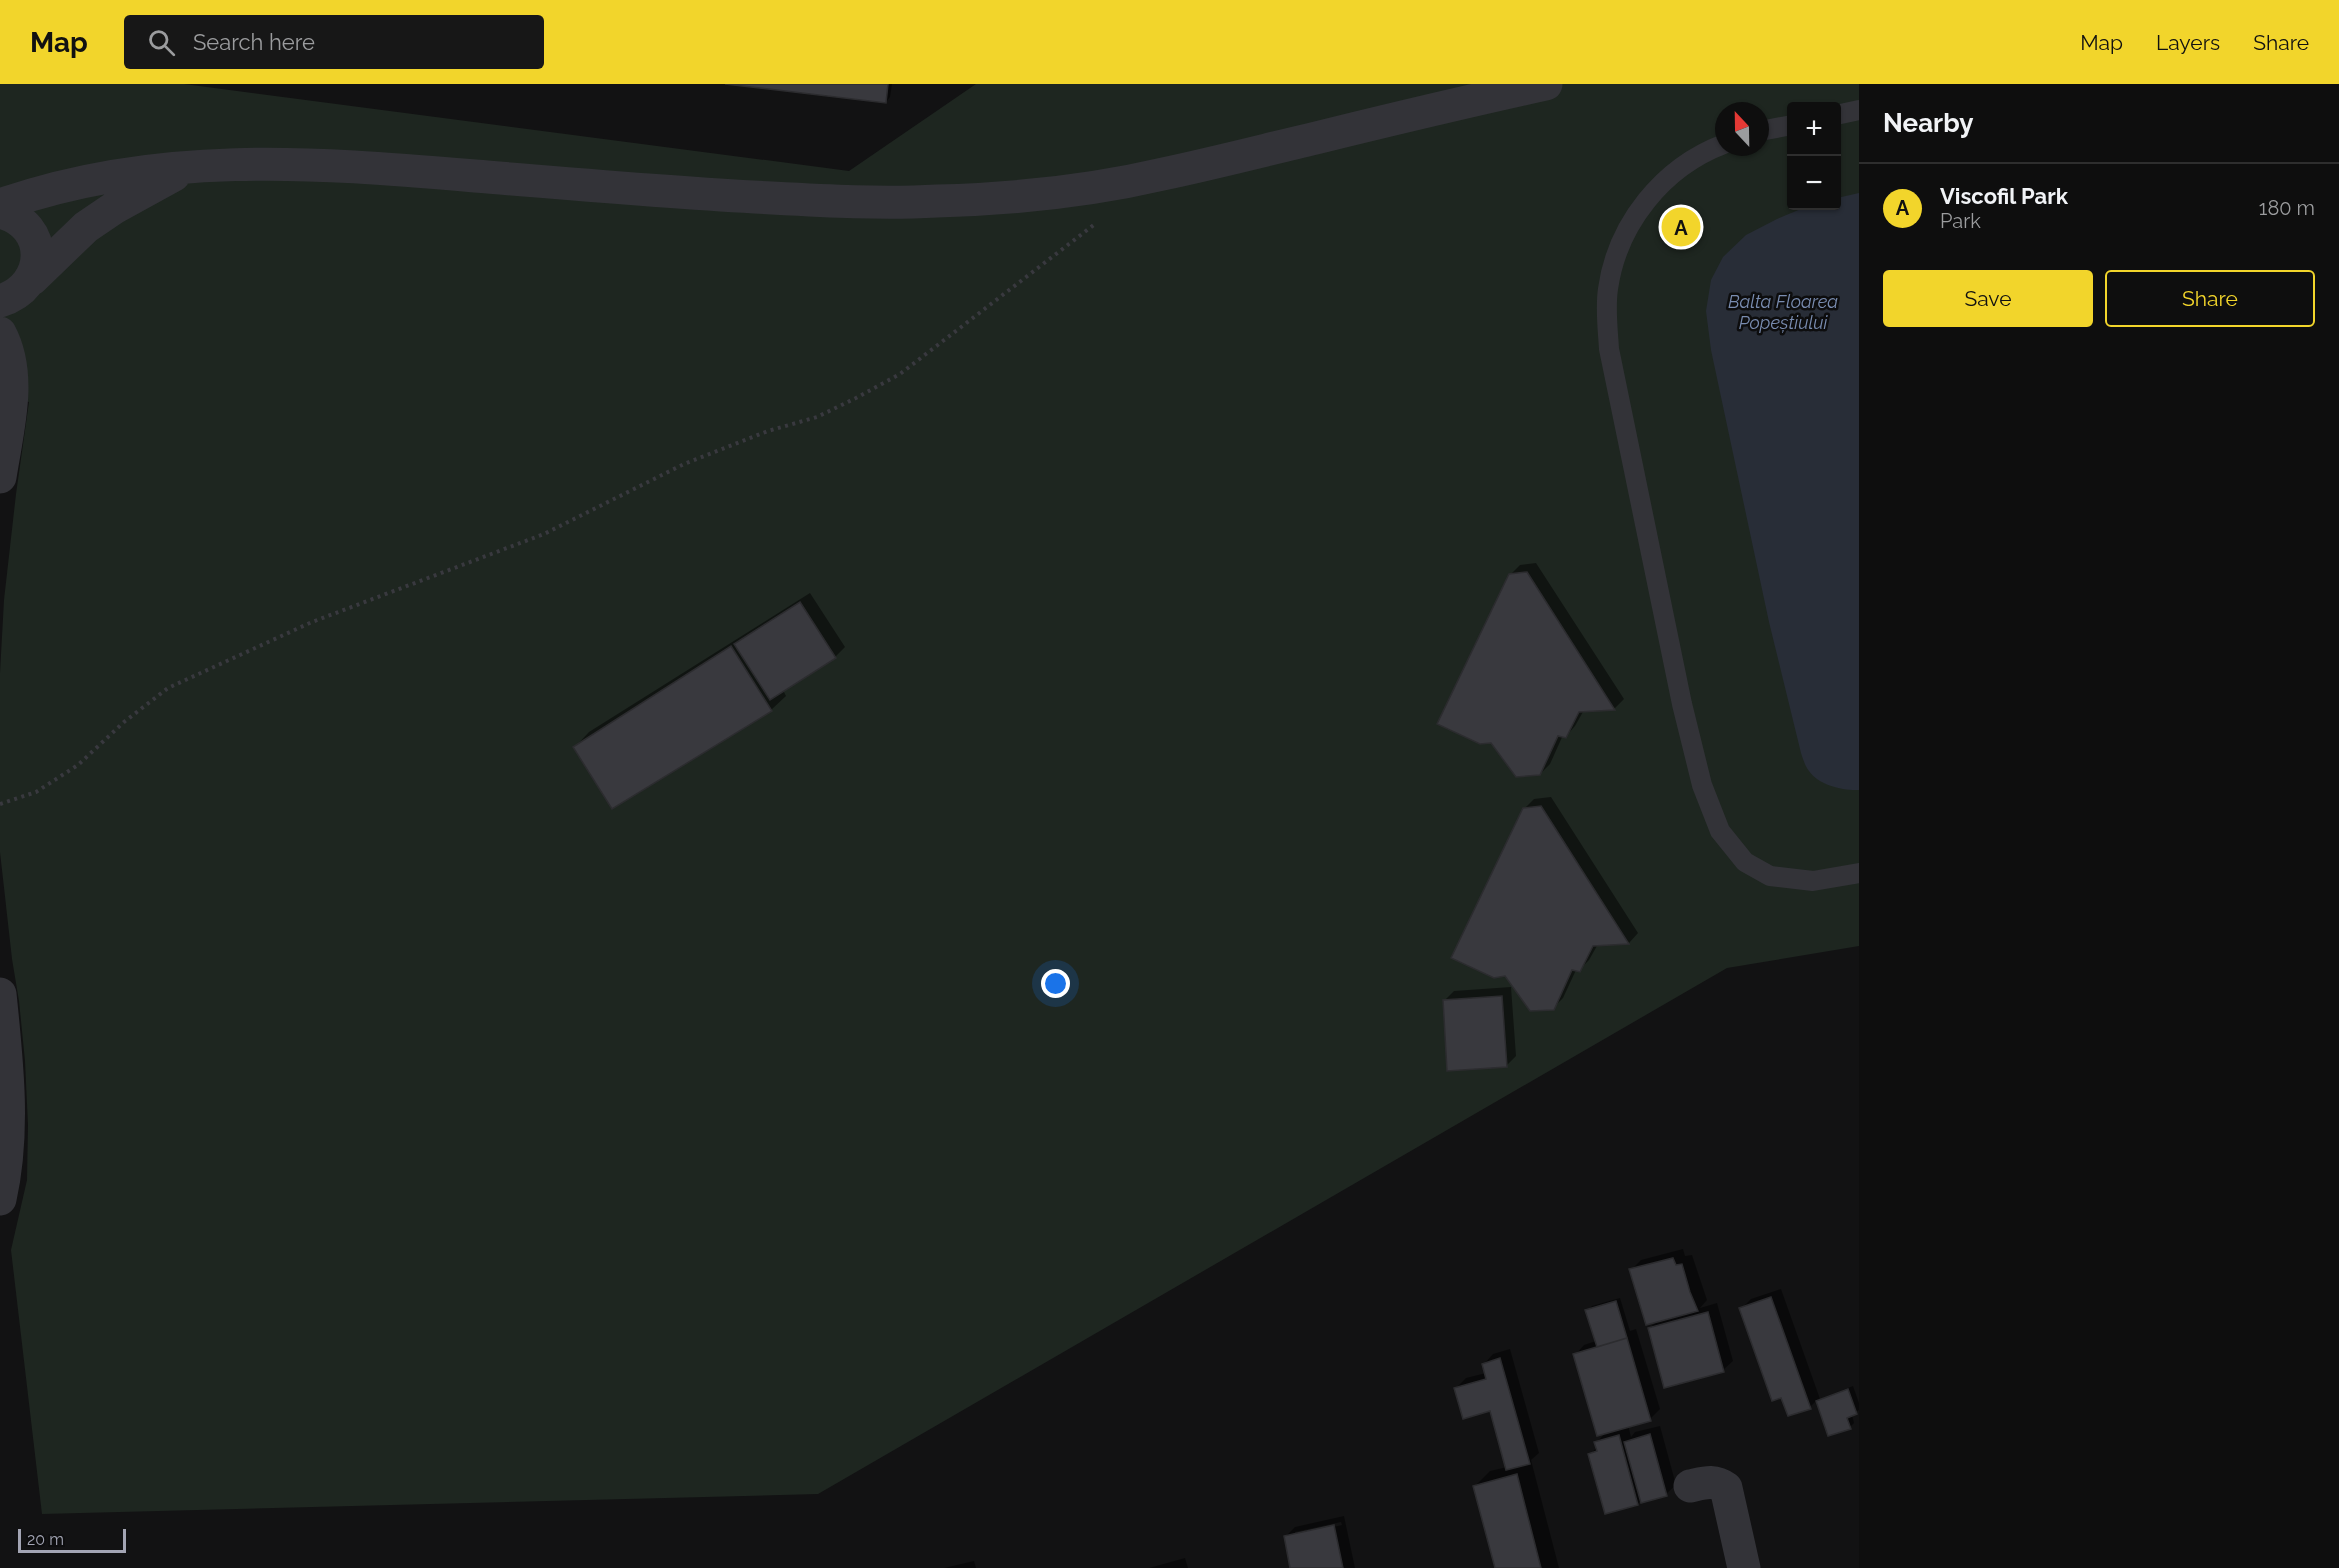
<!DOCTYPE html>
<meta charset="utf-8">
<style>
body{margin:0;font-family:Raleway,sans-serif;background:#171717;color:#f1f3f6}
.controls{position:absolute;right:18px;top:18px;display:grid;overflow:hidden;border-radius:6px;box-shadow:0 2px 4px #0004}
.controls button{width:54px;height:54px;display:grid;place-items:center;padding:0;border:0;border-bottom:2px solid #2e2e2e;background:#0e0e0e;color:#f1f3f6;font:30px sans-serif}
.compass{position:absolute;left:1715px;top:18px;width:54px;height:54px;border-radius:50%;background:#0e0e0e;box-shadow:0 2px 4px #0004;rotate:338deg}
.scale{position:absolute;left:18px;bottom:15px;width:108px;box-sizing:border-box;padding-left:6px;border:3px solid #a3a5b4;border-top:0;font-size:16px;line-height:21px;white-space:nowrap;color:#a3a5b4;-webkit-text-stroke:4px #0d0d0e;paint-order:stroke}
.you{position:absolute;left:1056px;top:900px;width:21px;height:21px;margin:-15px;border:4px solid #fff;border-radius:50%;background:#1a73e8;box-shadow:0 0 0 9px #1a73e833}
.badge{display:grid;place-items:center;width:39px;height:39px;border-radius:50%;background:#f2d52b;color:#111;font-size:20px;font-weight:700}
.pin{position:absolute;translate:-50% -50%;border:3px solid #fff;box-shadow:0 2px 6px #0006}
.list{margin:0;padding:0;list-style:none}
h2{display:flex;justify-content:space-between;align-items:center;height:78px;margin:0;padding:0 24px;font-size:26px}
h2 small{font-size:20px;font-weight:400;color:#9b9c9e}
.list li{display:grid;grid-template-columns:39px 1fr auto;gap:18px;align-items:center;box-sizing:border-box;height:90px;padding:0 24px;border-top:2px solid #2e2e2e}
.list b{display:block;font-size:22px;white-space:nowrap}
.list p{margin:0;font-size:20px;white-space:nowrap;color:#9b9c9e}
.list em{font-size:20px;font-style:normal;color:#9b9c9e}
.actions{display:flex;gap:12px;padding:18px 24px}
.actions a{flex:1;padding:14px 0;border:2px solid #f2d52b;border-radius:6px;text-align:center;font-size:21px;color:#f2d52b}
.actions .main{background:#f2d52b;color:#111}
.icon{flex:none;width:33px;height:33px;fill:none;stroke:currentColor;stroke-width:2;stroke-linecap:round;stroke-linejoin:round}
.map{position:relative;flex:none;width:1859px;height:1484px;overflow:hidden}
header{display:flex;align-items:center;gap:36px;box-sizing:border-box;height:84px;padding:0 30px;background:#f2d52b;color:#111}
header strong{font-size:28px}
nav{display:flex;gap:33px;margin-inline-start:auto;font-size:21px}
.search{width:420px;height:54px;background:#171717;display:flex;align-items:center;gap:15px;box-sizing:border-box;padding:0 21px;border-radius:6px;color:#9b9c9e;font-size:22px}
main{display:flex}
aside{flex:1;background:#0e0e0e}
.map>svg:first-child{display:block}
.green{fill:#1e2620;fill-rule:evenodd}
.water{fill:#282d37}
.shadow{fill:#0007;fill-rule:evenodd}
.building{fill:#39393e;stroke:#2c2c2f;stroke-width:1.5}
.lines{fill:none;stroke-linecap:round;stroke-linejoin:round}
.path{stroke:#39393f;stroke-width:4;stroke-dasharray:3 4.5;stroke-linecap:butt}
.service{stroke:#333338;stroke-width:20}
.minor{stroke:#333338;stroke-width:33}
.tertiary{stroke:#333338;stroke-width:33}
.labels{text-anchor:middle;stroke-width:5;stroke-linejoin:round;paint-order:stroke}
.water-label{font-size:18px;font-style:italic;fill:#798cb0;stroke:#0d0d0e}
</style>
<header>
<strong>Map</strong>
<div class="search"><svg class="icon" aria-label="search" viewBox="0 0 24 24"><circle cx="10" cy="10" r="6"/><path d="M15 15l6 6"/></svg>Search here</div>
<nav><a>Map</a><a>Layers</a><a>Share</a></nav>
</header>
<main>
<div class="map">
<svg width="1859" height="1484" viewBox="0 0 1859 1484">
<rect width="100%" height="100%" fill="#121213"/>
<path class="green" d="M0,0h184l665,87 127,-87h883v862l-132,22 -909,526 -776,20 -31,-264 16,-70 1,-55 -3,-64 -6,-60 -7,-42 -12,-107v-179l4,-73 12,-106 13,-92 -28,-7 -1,-8zM1792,22h44v100h-44zM1724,27h36v36h-36z"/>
<path class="water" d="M1859,109v597c-15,1 -41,-5 -50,-19 -4,-5 -6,-12 -8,-18l-32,-131 -58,-272 -5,-39 5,-31 12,-23 23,-22 31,-16 31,-13h28l1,-8z"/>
<path class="shadow" d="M738,0h154l-2,13 -4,5z
M1536,479l88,136 -9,9 -31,2 -9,16 -9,10 -3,-1 -13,29 -10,10 -30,-199 10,-10z
M810,509l35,54 -10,10 -52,33 3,6 -15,14 -196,37 14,-15z
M1551,713l87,136 -9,10 -31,1 -9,16 -10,10h-3l-13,28 -10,10 -29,-199 10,-10z
M1511,903l5,69 -10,10 -62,-65 10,-10z
M1683,1165l2,7 7,-1 15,45 -7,8 17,-5 16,58 -10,9 -73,-42 7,-7 -26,-51 10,-10z
M1781,1205l39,110 33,-13 6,17v7l-7,5 2,8 -4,4 -21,7 -12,-34 -7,7 -69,-98 10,-10z
M1620,1214l10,33 6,-2 24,80 -10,10 -22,6 3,12 4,-5 25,-6 16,59 -10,9 -24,6 -5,4 -47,-49 7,-8 -1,-4 11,-12 -32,-76 9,-10 12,-4 -9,-30 5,-5z
M1510,1265l29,104 -8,7 28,108h-62l-22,-82 15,-15 17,-4 -16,-58 -35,-21 10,-10 20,-5 -2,-9 9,-10z
M1344,1432l11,52h-63l-7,-31 10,-10zM1341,1438l1,3 -47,11v-4z
M1185,1474l3,10h-39z
M974,1477l2,7h-32z"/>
<path class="building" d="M725,0h163l-2,19z
M1527,488l88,138 -36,2 -13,26 -8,-2 -18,39 -24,2 -25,-34 -11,1 -43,-20 72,-150z
M800,518l36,56 -66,42 -36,-56z
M731,562l41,65 -160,98 -39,-62z
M1541,722l88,138 -36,2 -13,26 -8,-2 -18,40 -24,1 -25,-35 -11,2 -43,-20 72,-150z
M1502,912l5,71 -60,4 -4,-71z
M1673,1174l3,7 6,-1 8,28 8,19 -52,14 -17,-56z
M1771,1213l40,112 -23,7 -7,-18 -9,3 -33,-93z
M1616,1217l11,37 -30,9 -12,-37z
M1708,1228l16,60 -60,16 -16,-60z
M1627,1254l24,83 -54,15 -24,-82z
M1500,1274l30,106 -24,6 -16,-59 -27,8 -9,-31 32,-9 -4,-15z
M1848,1305l9,25 -10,4 4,11 -23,7 -12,-35z
M1650,1350l17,62 -26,7 -17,-61z
M1619,1351l19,70 -33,9 -17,-60 9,-3 -3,-9z
M1517,1390l24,94h-46l-22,-82z
M1334,1441l9,43h-53l-6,-32z"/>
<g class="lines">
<path class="path" d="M0,720l36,-12 42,-27 46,-43 44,-34 144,-66 232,-88 140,-70 84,-33 49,-14 39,-19 44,-24 195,-150"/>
<path class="service" d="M1836,31l23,-5
M1760,47l32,-6
M1724,60c-61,23 -107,80 -116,145 -3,20 0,41 1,60l73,355 20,81 18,46 25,31 25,14 43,5 46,-8"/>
<path class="minor" d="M1690,1402c14,-3 24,-7 36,2l18,80"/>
<path class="tertiary" d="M0,121c157,-55 312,-43 475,-29 99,8 198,17 297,22 55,3 110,6 165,3 76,-2 153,-10 226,-27 52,-11 102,-24 153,-36 77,-19 153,-37 230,-54
M0,128c50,12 49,74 0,89
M32,195l54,-52 28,-19 60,-33
M0,249c23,43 7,98 0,144
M0,910c7,68 15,139 0,205"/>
</g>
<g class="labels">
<g class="water-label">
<text x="1783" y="224">Balta Floarea<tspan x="1783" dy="21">Popeștiului</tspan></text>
</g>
</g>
</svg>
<div class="controls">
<button>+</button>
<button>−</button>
</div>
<svg class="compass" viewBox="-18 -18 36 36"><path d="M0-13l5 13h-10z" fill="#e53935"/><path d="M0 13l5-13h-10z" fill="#9b9c9e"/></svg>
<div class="scale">20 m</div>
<div class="you"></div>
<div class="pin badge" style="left:1681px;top:143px">A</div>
</div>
<aside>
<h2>Nearby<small></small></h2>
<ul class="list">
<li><span class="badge">A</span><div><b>Viscofil Park</b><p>Park</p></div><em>180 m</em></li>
</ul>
<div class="actions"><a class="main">Save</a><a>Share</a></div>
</aside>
</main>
